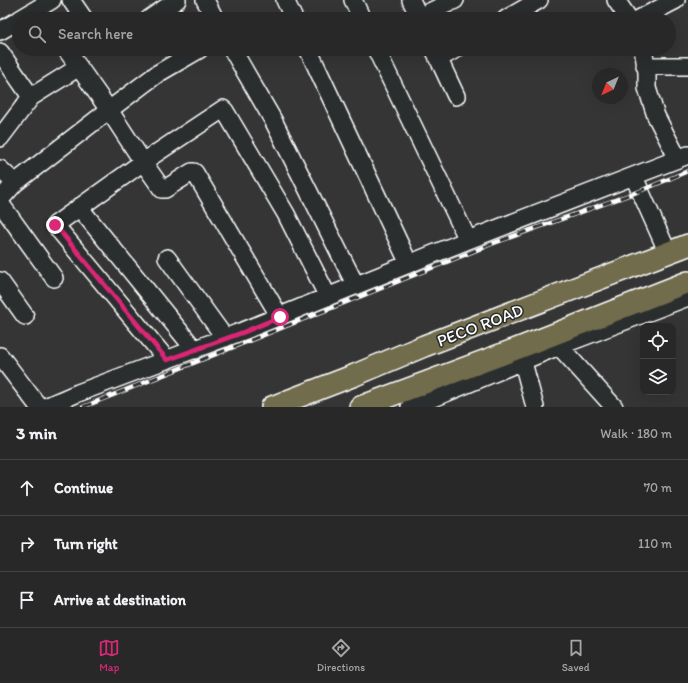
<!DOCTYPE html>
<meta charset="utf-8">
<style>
body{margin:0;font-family:Itim,sans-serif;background:#303030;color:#f1f3f6}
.controls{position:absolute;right:12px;bottom:12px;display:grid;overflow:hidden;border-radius:8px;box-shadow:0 4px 16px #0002}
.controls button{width:36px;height:36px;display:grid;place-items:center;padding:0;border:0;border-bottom:1px solid #444445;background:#282828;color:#f1f3f6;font:20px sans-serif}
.compass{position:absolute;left:592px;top:68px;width:36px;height:36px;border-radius:50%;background:#282828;box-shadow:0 4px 16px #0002;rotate:223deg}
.stop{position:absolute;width:12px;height:12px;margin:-9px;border:3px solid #db2777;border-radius:50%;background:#fff}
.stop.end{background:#db2777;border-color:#fff;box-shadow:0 1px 4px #0008}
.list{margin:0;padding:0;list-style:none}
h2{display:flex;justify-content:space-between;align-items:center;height:52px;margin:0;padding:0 16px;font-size:17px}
h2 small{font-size:13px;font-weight:400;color:#a5a6a8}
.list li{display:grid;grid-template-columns:26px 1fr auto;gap:12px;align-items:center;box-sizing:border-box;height:56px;padding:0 16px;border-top:1px solid #444445}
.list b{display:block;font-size:15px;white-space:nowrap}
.list em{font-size:13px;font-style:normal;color:#a5a6a8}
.icon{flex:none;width:22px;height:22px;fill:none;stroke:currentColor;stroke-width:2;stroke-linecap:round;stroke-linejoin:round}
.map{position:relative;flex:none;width:688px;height:407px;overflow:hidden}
.search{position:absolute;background:#282828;box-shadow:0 4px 16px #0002;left:12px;right:12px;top:12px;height:44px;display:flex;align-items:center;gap:10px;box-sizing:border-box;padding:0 14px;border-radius:22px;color:#a5a6a8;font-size:15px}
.sheet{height:220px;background:#282828}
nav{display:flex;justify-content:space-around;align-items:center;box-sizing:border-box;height:56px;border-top:1px solid #444445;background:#282828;font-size:11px;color:#a5a6a8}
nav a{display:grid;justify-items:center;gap:2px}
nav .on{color:#db2777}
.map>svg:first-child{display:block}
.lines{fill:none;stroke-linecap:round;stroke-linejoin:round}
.minor-casing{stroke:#fff;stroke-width:20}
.major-casing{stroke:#fff;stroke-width:24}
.minor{stroke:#2a2d2e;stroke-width:17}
.major{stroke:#716c4b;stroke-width:21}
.rail-casing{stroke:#fff;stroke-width:4.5}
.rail{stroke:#2a2d2e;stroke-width:3;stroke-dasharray:9;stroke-linecap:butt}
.route{stroke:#db2777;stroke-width:5}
.labels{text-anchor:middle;stroke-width:3;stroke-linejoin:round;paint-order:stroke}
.street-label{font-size:17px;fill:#fff;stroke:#2a2d2e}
</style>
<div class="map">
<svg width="688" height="407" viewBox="0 0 688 407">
<rect width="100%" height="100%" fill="#363535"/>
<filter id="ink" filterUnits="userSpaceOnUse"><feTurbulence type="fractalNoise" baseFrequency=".025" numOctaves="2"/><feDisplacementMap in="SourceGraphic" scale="8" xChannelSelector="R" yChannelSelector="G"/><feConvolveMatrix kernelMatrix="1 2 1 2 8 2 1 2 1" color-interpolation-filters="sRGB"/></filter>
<g filter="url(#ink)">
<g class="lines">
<defs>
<path id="minor" d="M71,0l13,19
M205,0l10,19
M285,0l9,19
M353,0l9,19
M411,0l9,19
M616,0l13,19
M419,17l36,-17
M20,19l32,-19
M149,19l28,-19
M506,19l33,-19
M639,19l37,-19
M0,31l19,-11
M66,49l43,61 34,52 19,27h3l27,-17h2l1,1 85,144
M232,49l41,71 83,166
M308,49l101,215
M376,49l92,191
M434,49l22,47
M643,49l4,23v16l9,28 22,43
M0,52l31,45
M438,59l18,-10
M645,66h43
M0,138l31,-41 48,-30
M0,169l15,14
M634,177l34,76
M0,200l15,-17 94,-73 48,-36 43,-25
M0,203l54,75
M79,207l116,143
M167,258l58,80
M0,281l25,35
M559,346l129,-49
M520,351l15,56
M0,356l39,51
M167,360l-112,-135 88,-63 80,-53 2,2 61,103 42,83
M45,407l33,-14 165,-62 225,-91 220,-85
M410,407l16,-6 133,-55 55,61"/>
<path id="major" d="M272,407l83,-32 69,-29 264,-101
M360,407l159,-59 169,-66"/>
</defs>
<use href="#minor" class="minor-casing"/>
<use href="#major" class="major-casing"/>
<use href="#minor" class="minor"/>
<use href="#major" class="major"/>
<defs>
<path id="rail" d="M83,407l411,-164 146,-52 48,-20"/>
</defs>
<use href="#rail" class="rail-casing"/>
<use href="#rail" class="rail"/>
</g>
</g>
<g class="lines" filter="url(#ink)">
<path class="route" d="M55,225l112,135 77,-28 36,-15"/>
</g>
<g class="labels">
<g class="street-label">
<text transform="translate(480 325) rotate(-21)" y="6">PECO ROAD</text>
</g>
</g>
</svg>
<div class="controls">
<button><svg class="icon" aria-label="locate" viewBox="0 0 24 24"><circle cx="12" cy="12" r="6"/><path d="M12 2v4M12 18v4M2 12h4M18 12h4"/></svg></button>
<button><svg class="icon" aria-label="layers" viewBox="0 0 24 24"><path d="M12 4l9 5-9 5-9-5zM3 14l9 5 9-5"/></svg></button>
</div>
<svg class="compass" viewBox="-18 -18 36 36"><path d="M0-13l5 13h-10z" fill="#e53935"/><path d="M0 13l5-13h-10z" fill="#a5a6a8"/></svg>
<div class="stop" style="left:280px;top:317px"></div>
<div class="stop end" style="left:55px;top:225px"></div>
<div class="search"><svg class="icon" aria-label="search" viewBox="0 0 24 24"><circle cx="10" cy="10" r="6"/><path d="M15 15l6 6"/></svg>Search here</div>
</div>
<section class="sheet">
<h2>3 min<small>Walk · 180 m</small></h2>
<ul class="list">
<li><svg class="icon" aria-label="ahead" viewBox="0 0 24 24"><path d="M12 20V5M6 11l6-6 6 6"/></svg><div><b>Continue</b></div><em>70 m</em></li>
<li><svg class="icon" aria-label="right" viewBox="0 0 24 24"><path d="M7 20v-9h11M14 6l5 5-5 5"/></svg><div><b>Turn right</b></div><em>110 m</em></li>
<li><svg class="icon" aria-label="arrive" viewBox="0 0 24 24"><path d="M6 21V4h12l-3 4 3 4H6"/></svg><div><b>Arrive at destination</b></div></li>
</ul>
</section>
<nav>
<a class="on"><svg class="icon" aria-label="map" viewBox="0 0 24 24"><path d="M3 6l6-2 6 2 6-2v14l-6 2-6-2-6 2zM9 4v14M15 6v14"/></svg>Map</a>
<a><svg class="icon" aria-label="directions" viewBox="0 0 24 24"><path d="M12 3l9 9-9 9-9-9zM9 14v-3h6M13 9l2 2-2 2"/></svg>Directions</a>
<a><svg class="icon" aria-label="saved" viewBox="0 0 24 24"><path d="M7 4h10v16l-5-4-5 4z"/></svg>Saved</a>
</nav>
